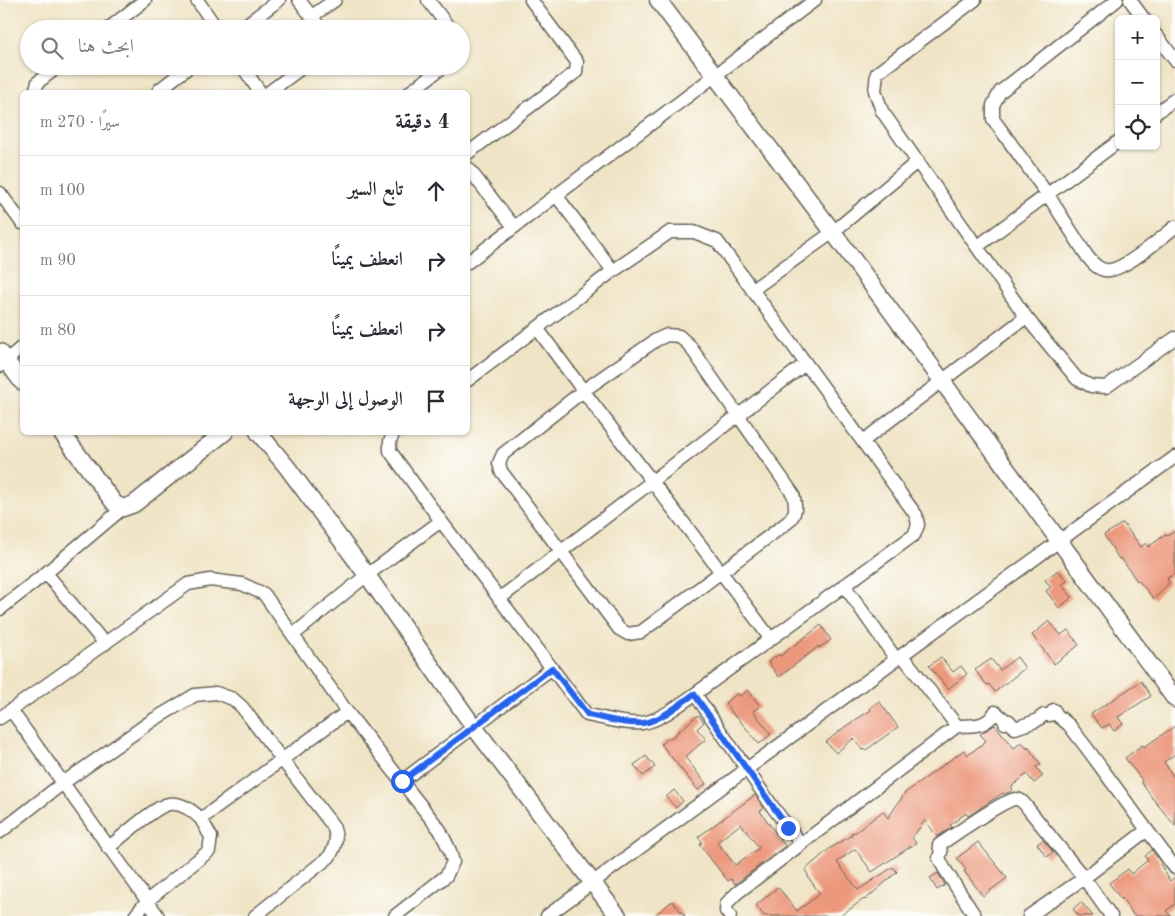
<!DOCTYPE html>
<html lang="ar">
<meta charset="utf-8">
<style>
body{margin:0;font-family:"Old Standard TT",Amiri,serif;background:#f7f7f7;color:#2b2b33;direction:rtl}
.controls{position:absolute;right:15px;top:15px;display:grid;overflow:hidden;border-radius:8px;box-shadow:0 1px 4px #0004}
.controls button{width:45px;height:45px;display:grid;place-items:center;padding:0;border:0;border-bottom:1px solid #e1e1e2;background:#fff;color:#2b2b33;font:25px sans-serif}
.stop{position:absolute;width:15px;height:15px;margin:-11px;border:4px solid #2563eb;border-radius:50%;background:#fff}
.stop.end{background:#2563eb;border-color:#fff;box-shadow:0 1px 5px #0008}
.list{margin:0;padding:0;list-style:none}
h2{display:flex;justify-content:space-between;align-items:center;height:65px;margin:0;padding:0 20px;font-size:21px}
h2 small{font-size:16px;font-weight:400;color:#7c7c81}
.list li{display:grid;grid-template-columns:32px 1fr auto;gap:15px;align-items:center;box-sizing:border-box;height:70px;padding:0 20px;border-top:1px solid #e1e1e2}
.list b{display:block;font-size:19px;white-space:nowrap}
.list em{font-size:16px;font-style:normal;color:#7c7c81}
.icon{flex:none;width:28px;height:28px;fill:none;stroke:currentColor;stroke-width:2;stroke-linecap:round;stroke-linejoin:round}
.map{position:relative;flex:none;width:1175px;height:916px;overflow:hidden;direction:ltr}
.search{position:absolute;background:#fff;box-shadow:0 1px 4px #0004;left:20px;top:20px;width:450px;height:55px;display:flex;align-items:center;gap:12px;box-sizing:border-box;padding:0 18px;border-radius:28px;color:#7c7c81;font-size:19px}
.panel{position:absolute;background:#fff;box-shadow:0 1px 4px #0004;left:20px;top:90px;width:450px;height:345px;border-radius:8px;direction:rtl}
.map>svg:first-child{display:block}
.building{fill:#ec987d;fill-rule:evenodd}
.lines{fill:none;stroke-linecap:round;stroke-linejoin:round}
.minor-casing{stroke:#666258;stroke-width:15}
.tertiary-casing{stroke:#666258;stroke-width:19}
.minor{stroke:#fff;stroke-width:12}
.tertiary{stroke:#fff;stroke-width:16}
.route{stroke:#2563eb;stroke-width:6}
</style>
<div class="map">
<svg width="1175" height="916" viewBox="0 0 1175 916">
<rect width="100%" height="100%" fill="#fdfcf7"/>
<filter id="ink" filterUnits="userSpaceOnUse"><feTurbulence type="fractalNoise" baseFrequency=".02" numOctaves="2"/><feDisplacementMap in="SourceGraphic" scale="10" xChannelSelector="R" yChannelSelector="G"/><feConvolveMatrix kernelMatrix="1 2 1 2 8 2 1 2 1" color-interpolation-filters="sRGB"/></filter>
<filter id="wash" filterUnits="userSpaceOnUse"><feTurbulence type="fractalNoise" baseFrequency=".0096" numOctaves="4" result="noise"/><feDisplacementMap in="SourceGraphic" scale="20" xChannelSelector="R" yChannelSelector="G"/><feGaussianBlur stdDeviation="1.12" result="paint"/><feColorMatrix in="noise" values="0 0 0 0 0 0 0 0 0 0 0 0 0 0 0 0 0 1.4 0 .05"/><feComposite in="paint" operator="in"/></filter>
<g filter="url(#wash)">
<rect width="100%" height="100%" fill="#f0e4c6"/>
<g id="blocks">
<path class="building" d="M1123,523l18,24 5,-4 2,4 17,-12 2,1 8,-5v43l-8,4 2,5 -15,16 -16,-19 -1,1 -16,-23 -2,1 -15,-24z
M1058,570l9,11 -5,4 10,12 -13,11 -13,-17 5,-4 -6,-7z
M1049,621l12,14 7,-5 11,15 -25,19 -22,-29z
M821,625l10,15 -12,8v-2l-40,31 -11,-15 11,-8 1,2z
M941,657l12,15 8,-6 6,8 -19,15 -19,-23z
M1017,657l8,11 -30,24 -6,-8 -2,1 -12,-15 16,-11 9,11z
M1141,681l10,15 -33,21 5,7 -9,7 -5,-7 -7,4 -11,-14z
M748,690l12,16 -7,5 18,23 -12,10 -22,-27 -1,1 -11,-15 13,-10 2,3z
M879,701l19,26 -32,23 -1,-2 -3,2 -8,-12 -18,15 -10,-11 20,-16 25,-16 -1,-2z
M698,715l6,7 -7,7 9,10 -21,18 21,27 -8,6 -37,-46 9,-7 1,1z
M995,725l19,23 8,-6 5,7 1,-2 13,18 -5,2 7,9 -9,7 -7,-9 -16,13 2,2 -4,3 -5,2 -1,-1 -35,23 -2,-3 -16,12 2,2 -15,10 -12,-17 -13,18 4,5 -44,29 -17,-23 -18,13 21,28 35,-23 4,5 -32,28 -1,-1 -24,17h-76l-8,-11 22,-18 19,24 23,-17 -12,-17v-2l-3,-5 24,-21 23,-14 -1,-2 5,-1 27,-21 5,7 17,-25 59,-43 4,5 18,-14 -6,-7z
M1175,726v28l-11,8 11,17v47l-25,-31 -9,-13 1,-2 -17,-22 17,-13 2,2z
M646,756l9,11 -12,9 -9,-11z
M674,790l9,11 -7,7 -10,-11z
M755,795l9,13 -4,3 25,35 -50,38 -4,-5 -3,2 -28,-36 2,-3 -4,-5zM741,824l18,24 -24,17 -18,-23z
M1043,840l10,12 -6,5 -10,-13z
M978,842l29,36 -24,18 -19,-25 2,-1 -9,-12z
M1152,850l9,13 -1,1 10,17 5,-4v27l-9,7 5,5h-37l-12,-18 -1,1 -12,-16 19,-14 3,5 17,-14 -3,-4z
M938,873l7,12 -8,5 -7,-12z
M672,901l13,15h-31z
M1081,902l12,14h-14l-6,-7z"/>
</g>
</g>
<g filter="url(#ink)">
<use href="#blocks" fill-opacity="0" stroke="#666258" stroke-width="1"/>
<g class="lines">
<defs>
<path id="minor" d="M197,0l20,29
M299,0l22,29
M428,0l22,29
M975,0l-98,73 -2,18 7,20 144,206 51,62 14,7 15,1 69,-49
M1117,0l-117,92 -7,13v14l55,76 39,61c4,5 10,13 18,14 17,3 56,-32 70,-43
M1130,0l14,19
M312,16l23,-16
M108,29l37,-29
M240,29l39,-29
M1156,35l19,25
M242,66l18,26
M35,92l3,-10 21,-16
M158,92l1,-2 31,-24
M269,92l35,-26
M410,92l34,-26
M1156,113l19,-14
M468,153l108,-81 1,-10 -46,-62
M468,168l46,59
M0,193l22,30
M556,195l57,76
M978,246l141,-105
M468,262l347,-262
M752,290l81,-58 85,-71
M537,328c76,105 157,206 233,310
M667,335l12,1 10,9 104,149c3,12 4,19 -5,28l-147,110 -13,2 -9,-5 -118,-158 -2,-8 4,-9 80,-63 73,-51z
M0,366l22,-19
M394,432l-4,9v10l51,70
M863,441l163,-124
M46,573l59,71
M844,585l52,74
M499,599l306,-235
M0,609l46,-36 77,-65
M293,635l74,-60 74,-54 146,194c18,3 38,10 55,8 18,-2 38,-19 53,-29l219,-159 4,-10 -2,-10 -199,-274 -23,-9h-24l-57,39 -145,109
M902,655l55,71
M695,694l77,112 29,38 -64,49 -10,10 -1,8 4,5
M11,710l147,206
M0,718l188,-134 22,-4 32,4 22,10 83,118 93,118 10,21 3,11 -7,14 -51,40
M402,781l150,-113
M0,832l63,-49 90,-63 42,-25 21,-2 17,6 9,8 91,119c5,13 3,20 -4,31l-74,59
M801,844l156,-118c16,0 30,1 38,-14l9,7 1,4 4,-2 6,7 21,-7 8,-6h6l4,-5 3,5 12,10 20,26 86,117
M108,848c13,-10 47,-42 61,-44 13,-2 24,7 32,15
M135,916l12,-15 62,-50 2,-14 -10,-18 146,-107
M547,916l355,-261 273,-198
M975,916l-31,-48 -5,-10 2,-6 -2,-7c13,-8 65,-46 77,-46 6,0 10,7 14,12l54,67 27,38
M1029,916l55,-38 63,-48"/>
<path id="tertiary" d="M658,0l175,232 342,467
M0,352l22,30
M61,432l54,72 8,4 11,-4 91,-72
M258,432l29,35 80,108 107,152 144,189"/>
</defs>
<use href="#minor" class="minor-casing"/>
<use href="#tertiary" class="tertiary-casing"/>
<use href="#minor" class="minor"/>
<use href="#tertiary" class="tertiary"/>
</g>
</g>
<g class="lines" filter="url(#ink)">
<path class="route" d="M402,781l150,-113 36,47c17,3 37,10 55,8 17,-2 37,-19 51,-29l94,134"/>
</g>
</svg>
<div class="controls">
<button>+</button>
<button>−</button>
<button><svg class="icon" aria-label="locate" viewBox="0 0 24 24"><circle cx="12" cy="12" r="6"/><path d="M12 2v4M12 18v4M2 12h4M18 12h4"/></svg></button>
</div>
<div class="stop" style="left:402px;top:781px"></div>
<div class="stop end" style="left:788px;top:828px"></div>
<div class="search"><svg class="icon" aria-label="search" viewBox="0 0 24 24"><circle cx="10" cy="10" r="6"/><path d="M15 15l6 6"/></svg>ابحث هنا</div>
<section class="panel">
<h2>4 دقيقة<small>سيرًا · 270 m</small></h2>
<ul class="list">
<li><svg class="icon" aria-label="ahead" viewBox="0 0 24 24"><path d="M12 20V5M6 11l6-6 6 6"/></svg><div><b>تابع السير</b></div><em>100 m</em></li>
<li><svg class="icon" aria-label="right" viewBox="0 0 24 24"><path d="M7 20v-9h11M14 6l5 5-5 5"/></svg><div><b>انعطف يمينًا</b></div><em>90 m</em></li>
<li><svg class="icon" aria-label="right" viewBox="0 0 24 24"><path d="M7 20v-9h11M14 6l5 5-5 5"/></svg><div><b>انعطف يمينًا</b></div><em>80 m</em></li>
<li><svg class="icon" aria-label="arrive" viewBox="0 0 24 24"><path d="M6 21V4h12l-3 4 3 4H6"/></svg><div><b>الوصول إلى الوجهة</b></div></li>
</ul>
</section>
</div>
